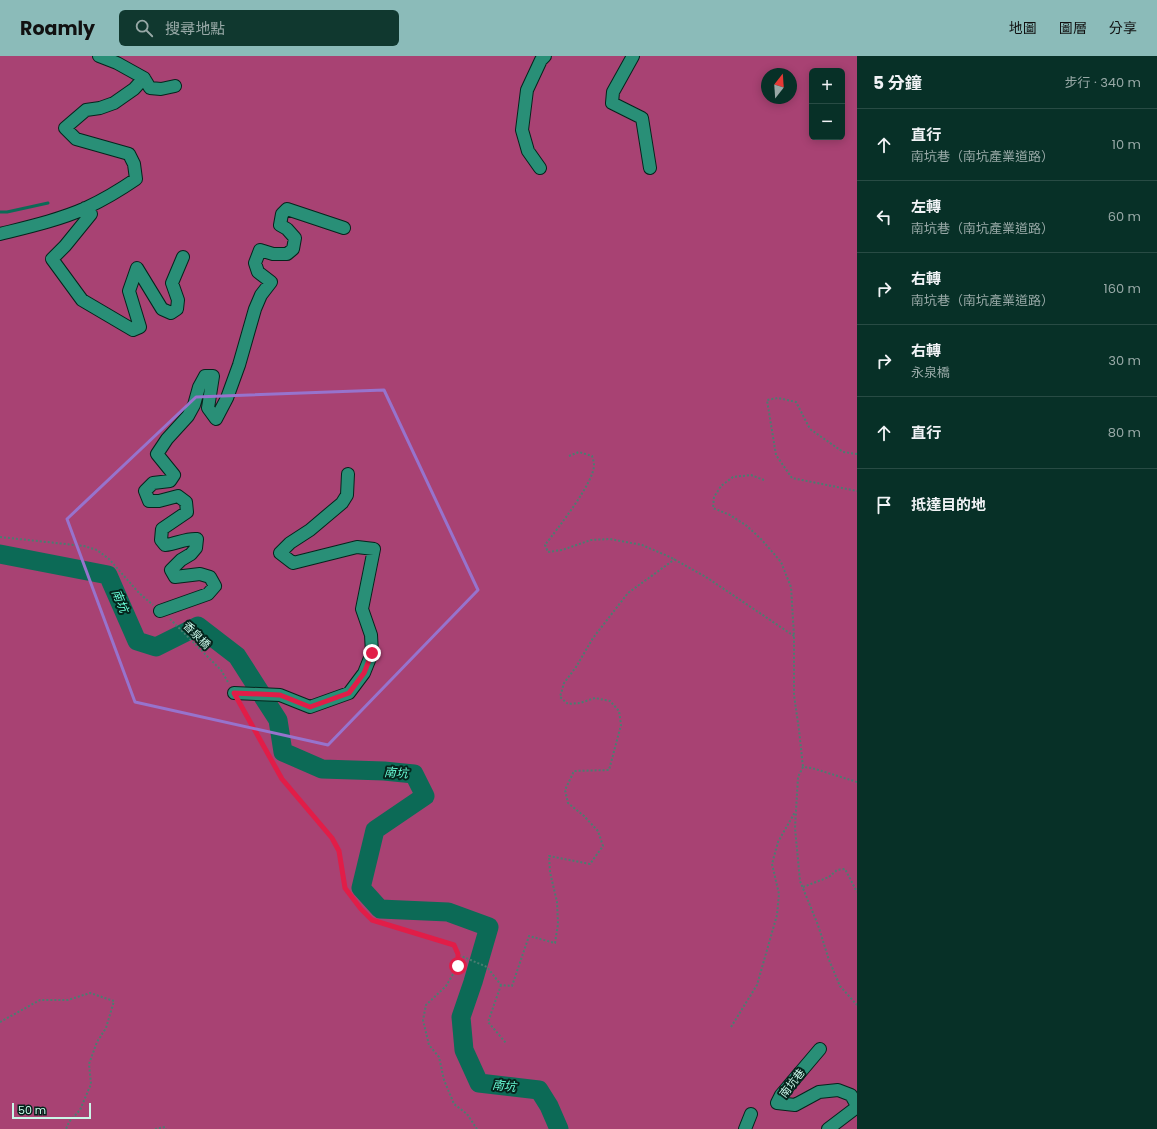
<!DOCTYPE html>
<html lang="zh-TW">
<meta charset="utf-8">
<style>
body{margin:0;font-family:Poppins,"Noto Sans TC",sans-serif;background:#10382f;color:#f1f3f6}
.controls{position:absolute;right:12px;top:12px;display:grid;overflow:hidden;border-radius:6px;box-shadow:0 2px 10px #0003}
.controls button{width:36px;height:36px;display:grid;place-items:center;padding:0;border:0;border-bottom:1px solid #284b44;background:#073027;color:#f1f3f6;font:20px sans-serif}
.compass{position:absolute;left:761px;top:12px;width:36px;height:36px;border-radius:50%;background:#073027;box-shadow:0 2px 10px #0003;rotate:17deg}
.scale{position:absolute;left:12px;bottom:10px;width:79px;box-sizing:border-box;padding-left:4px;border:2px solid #caf6e8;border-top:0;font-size:11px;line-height:14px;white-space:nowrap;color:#caf6e8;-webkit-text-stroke:3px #05241c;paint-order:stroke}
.stop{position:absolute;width:12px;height:12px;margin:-9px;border:3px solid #e11d48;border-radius:50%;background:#fff}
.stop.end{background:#e11d48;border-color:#fff;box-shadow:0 1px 4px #0008}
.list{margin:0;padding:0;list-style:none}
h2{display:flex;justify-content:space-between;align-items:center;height:52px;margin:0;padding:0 16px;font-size:17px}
h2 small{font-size:13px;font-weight:400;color:#98a9a7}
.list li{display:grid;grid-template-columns:26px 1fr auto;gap:12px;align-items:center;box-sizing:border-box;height:72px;padding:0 16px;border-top:1px solid #284b44}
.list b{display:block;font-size:15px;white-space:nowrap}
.list p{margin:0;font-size:13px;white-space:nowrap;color:#98a9a7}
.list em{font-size:13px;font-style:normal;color:#98a9a7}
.icon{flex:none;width:22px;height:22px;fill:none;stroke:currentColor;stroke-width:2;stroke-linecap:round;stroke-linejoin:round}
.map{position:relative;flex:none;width:857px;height:1073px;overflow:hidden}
header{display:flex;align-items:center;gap:24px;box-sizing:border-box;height:56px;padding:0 20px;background:#8bbbb9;color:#111}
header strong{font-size:19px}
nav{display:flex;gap:22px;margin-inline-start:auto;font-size:14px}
.search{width:280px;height:36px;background:#10382f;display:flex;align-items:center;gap:10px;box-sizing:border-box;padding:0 14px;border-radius:6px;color:#98a9a7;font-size:15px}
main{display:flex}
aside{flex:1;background:#073027}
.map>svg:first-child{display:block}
.forest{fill:#a84273;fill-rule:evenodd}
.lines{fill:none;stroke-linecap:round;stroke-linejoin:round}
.stream{stroke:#0c6a56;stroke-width:3}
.river{stroke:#0c6a56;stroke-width:19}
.minor-casing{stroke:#05241c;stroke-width:14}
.path{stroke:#4a7d71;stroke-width:2;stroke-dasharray:2 2;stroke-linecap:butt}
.minor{stroke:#298f77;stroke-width:12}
.route{stroke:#e11d48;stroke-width:5}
.marked{fill:none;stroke:#9773cd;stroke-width:3;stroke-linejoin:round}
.labels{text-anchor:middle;stroke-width:4;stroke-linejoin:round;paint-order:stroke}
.street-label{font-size:11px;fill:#caf6e8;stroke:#05241c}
.water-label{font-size:12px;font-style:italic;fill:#69fed8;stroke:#05241c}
</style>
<header>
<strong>Roamly</strong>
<div class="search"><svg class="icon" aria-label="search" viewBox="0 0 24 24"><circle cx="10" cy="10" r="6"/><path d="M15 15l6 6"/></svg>搜尋地點</div>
<nav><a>地圖</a><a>圖層</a><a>分享</a></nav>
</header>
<main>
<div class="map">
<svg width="857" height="1073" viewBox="0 0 857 1073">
<rect width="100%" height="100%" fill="#094034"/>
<path class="forest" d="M0,0h857v1073h-857zM812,15h30v66h-30zM767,18h24v24h-24z"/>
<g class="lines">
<path class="stream" d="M0,156h7l41,-9"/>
<path class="river" d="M0,498l108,21 29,66 19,6 42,-21 39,30 41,64 5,32 39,17 62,2 30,3 11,22 -50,34 -14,58 19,21 68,3 41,15 -16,55 -12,35 3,33 15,33 60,7 10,16 10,23"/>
<defs>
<path id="minor" d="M633,0l-20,36 -1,11 30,15 8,50
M144,22l6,10 11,1 14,-3
M540,112l-12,-17 -6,-21 5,-40 14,-30 4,-4
M85,152l6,6 -26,32 -13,13 30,41 51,30 7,-3 -11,-36 8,-23 25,41 9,4 6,-4 1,-9 -6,-17 11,-26
M0,178c28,-7 59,-14 86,-26 17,-8 34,-18 50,-29l-2,-15 -5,-10 -53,-15 -11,-11 21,-18 14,-2 14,-5 20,-14 10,-11 -27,-15 -18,-7
M160,555l48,-17 7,-8 -5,-9 -10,-3 -25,3 -4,-7 10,-10 10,-6 5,-6 1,-9c-11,-1 -21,5 -32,6l-4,-5 1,-11 25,-17 -1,-10 -8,-6 -19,5h-10l-4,-10 8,-8 17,-2 4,-6 -17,-21 10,-15 21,-23 6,-11 5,-18 6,-11h8l-5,32 8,11 11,-21 12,-33 16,-56 6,-14 10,-13 -13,-10 -3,-9 5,-13 13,4h14l6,-5 2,-11 -8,-9 -7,-4 2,-11 5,-5 57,19
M234,637l46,2 30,12 39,-14 15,-20 8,-20 -1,-18 -9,-26 12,-60 -17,-2 -64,16 -13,-10 10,-10 20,-13 32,-27 5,-8 1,-21
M820,993l-39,46 -4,8 18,2 24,-13 19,-2 13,5 6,11
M745,1073l6,-15
M828,1073l29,-22"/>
</defs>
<use href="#minor" class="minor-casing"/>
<path class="path" d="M857,398l-14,-2 -33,-23 -14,-27 -18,-4 -11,2 9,55 16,23 65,13
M569,400l10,-4 13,4c1,3 2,6 2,9 0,18 -37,64 -49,80l3,7 14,-2 29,-10 19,-1 32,6 28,12 36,20 88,59
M764,424l-13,-5 -18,2 -12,9 -7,11 -1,11 17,7 17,11 15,14 19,22 10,25 3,49v59l5,35 4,37
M0,481l84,9 13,4 12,9 30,34 14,12
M170,563l51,51 8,14
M240,647l42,76 50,58 7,14 6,38 16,20 11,11 82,25 4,9v12l-12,20 -20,19 -3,15 6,25 10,12 5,23 10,24 13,10 10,15
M857,726l-45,-14 -9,-1 -5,10 -3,51 5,53 18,44 11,35 11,26 17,19
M803,831l26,-10 8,-7 8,-1 12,23
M459,899l28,12 14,18 11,1 17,-50 26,7 3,-19 -1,-22 -7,-30 -1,-16 41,8 13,-18 -5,-15 -14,-15 -16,-13 -3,-13 9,-19 35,-1 12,-45 -2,-14 -9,-10 -15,-3 -15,5 -12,1 -8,-7 4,-14 12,-16 17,-29 35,-45 47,-34
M501,929l-13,37 18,21
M0,966l40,-22h28l22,-7 24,8 -8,27 -9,14 -8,22 2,20 -11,26 -11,12 -3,7
M731,971l26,-42 20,-70 2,-21 -7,-30 6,-22 17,-30
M155,1073l10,-2 1,2"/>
<use href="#minor" class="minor"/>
</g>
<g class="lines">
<path class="route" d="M372,597l-8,20 -15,20 -39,14 -30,-12 -46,-2 48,86 50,59 7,13 6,37 16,21 11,11 82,25 4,9v12"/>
</g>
<path class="marked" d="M384,334l94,200 -150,155 -193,-43 -68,-183 129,-122z"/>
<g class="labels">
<g class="street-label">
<text transform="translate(197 579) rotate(45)" y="4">香泉橋</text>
<text transform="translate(792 1027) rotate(-52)" y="4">南坑巷</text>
</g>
<g class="water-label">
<text transform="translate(120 545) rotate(67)" y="4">南坑</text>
<text transform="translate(396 717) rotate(3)" y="4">南坑</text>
<text transform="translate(504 1030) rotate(6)" y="4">南坑</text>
</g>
</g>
</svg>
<div class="controls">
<button>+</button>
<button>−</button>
</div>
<svg class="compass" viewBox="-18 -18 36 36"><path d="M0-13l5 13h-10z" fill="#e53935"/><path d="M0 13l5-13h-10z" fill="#98a9a7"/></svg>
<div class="scale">50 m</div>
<div class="stop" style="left:458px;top:910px"></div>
<div class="stop end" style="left:372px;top:597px"></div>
</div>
<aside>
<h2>5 分鐘<small>步行 · 340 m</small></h2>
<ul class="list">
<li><svg class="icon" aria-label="ahead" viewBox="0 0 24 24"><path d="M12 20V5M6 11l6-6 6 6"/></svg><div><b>直行</b><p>南坑巷（南坑產業道路）</p></div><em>10 m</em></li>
<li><svg class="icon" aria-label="left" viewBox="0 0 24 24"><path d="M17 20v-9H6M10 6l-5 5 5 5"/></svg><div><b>左轉</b><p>南坑巷（南坑產業道路）</p></div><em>60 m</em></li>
<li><svg class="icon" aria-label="right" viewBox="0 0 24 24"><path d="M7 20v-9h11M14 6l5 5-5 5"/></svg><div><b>右轉</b><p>南坑巷（南坑產業道路）</p></div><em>160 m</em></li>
<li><svg class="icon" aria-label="right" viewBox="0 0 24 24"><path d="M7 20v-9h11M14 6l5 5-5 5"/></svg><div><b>右轉</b><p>永泉橋</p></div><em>30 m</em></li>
<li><svg class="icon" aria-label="ahead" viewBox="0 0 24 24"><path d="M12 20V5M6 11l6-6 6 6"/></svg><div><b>直行</b></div><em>80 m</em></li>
<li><svg class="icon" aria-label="arrive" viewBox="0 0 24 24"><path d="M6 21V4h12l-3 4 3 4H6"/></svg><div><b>抵達目的地</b></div></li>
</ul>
</aside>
</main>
